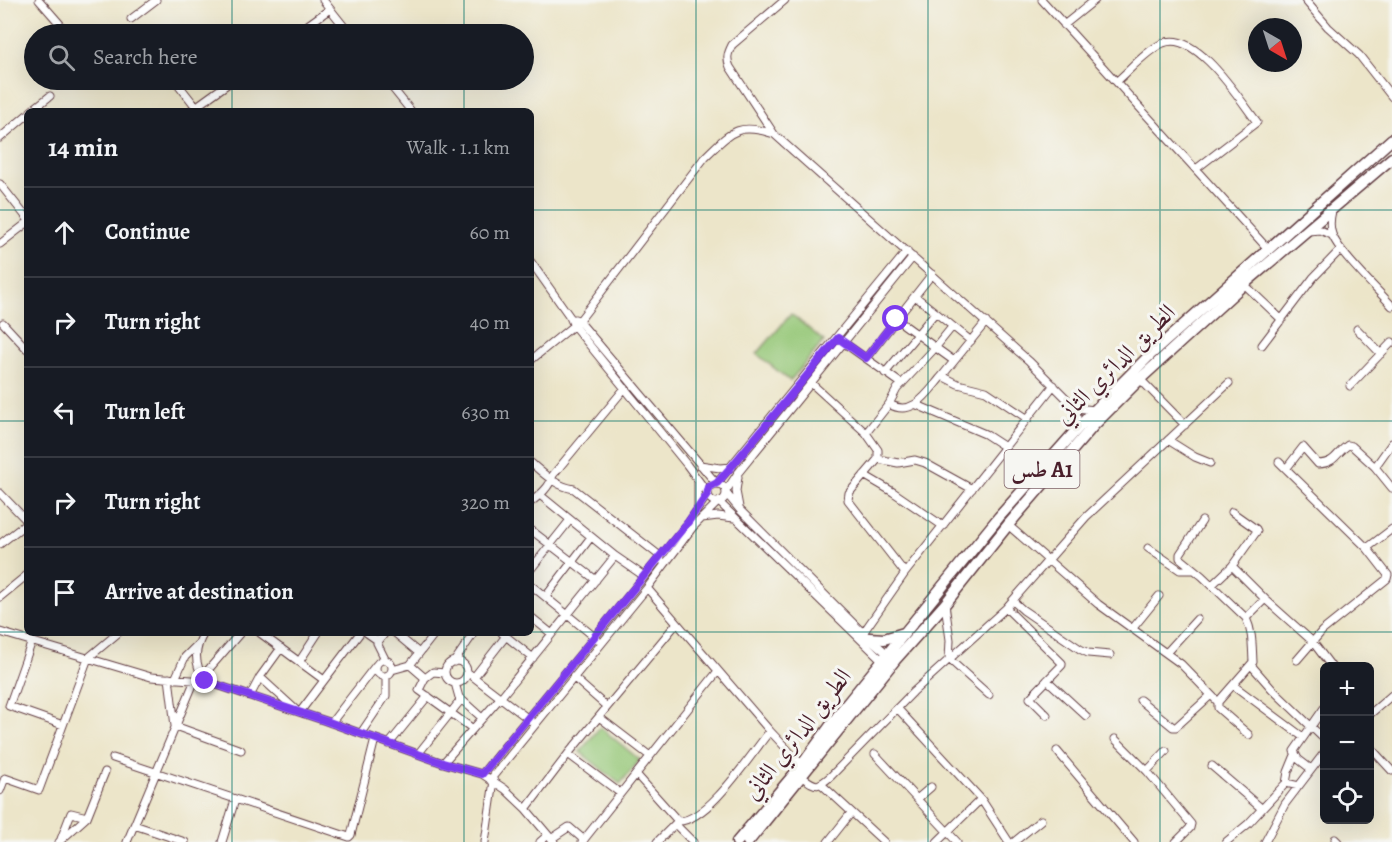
<!DOCTYPE html>
<meta charset="utf-8">
<style>
body{margin:0;font-family:Alegreya,Amiri,serif;background:#242831;color:#f1f3f6}
.controls{position:absolute;right:18px;bottom:18px;display:grid;overflow:hidden;border-radius:9px;box-shadow:0 6px 24px #0002}
.controls button{width:54px;height:54px;display:grid;place-items:center;padding:0;border:0;border-bottom:2px solid #363941;background:#171b24;color:#f1f3f6;font:30px sans-serif}
.compass{position:absolute;left:1248px;top:18px;width:54px;height:54px;border-radius:50%;background:#171b24;box-shadow:0 6px 24px #0002;rotate:141deg}
.stop{position:absolute;width:18px;height:18px;margin:-14px;border:4px solid #7c3aed;border-radius:50%;background:#fff}
.stop.end{background:#7c3aed;border-color:#fff;box-shadow:0 2px 6px #0008}
.list{margin:0;padding:0;list-style:none}
h2{display:flex;justify-content:space-between;align-items:center;height:78px;margin:0;padding:0 24px;font-size:26px}
h2 small{font-size:20px;font-weight:400;color:#9ea1a6}
.list li{display:grid;grid-template-columns:39px 1fr auto;gap:18px;align-items:center;box-sizing:border-box;height:90px;padding:0 24px;border-top:2px solid #363941}
.list b{display:block;font-size:22px;white-space:nowrap}
.list em{font-size:20px;font-style:normal;color:#9ea1a6}
.icon{flex:none;width:33px;height:33px;fill:none;stroke:currentColor;stroke-width:2;stroke-linecap:round;stroke-linejoin:round}
.map{position:relative;flex:none;width:1392px;height:842px;overflow:hidden}
.search{position:absolute;background:#171b24;box-shadow:0 6px 24px #0002;left:24px;top:24px;width:510px;height:66px;display:flex;align-items:center;gap:15px;box-sizing:border-box;padding:0 21px;border-radius:33px;color:#9ea1a6;font-size:22px}
.panel{position:absolute;background:#171b24;box-shadow:0 6px 24px #0002;left:24px;top:108px;width:510px;height:528px;border-radius:9px}
.map>svg:first-child{display:block}
.garden{fill:#95c777;stroke:#707351;stroke-width:1.5}
.lines{fill:none;stroke-linecap:round;stroke-linejoin:round}
.minor-casing{stroke:#623d43;stroke-width:9}
.highway-casing{stroke:#623d43;stroke-width:13}
.minor{stroke:#fff;stroke-width:7}
.highway{stroke:#fff;stroke-width:10}
.route{stroke:#7c3aed;stroke-width:8}
.grid{fill:none;stroke:#0f766e;stroke-width:1.5;stroke-opacity:0.55}
.labels{text-anchor:middle;stroke-width:6;stroke-linejoin:round;paint-order:stroke}
.shield{fill:#f6f6f2;stroke:#7e6067;stroke-width:1.5}
.shield-label{font-size:22px;font-weight:bold;fill:#4a1f2b}
.street-label{font-size:24px;fill:#4a1f2b;stroke:#f6f6f2}
</style>
<div class="map">
<svg width="1392" height="842" viewBox="0 0 1392 842">
<rect width="100%" height="100%" fill="#f6f6f2"/>
<filter id="ink" filterUnits="userSpaceOnUse"><feTurbulence type="fractalNoise" baseFrequency=".0167" numOctaves="2"/><feDisplacementMap in="SourceGraphic" scale="12" xChannelSelector="R" yChannelSelector="G"/><feConvolveMatrix kernelMatrix="1 2 1 2 8 2 1 2 1" color-interpolation-filters="sRGB"/></filter>
<filter id="wash" filterUnits="userSpaceOnUse"><feTurbulence type="fractalNoise" baseFrequency=".008" numOctaves="4" result="noise"/><feDisplacementMap in="SourceGraphic" scale="24" xChannelSelector="R" yChannelSelector="G"/><feGaussianBlur stdDeviation="1.35" result="paint"/><feColorMatrix in="noise" values="0 0 0 0 0 0 0 0 0 0 0 0 0 0 0 0 0 1.4 0 .05"/><feComposite in="paint" operator="in"/></filter>
<g filter="url(#wash)">
<rect width="100%" height="100%" fill="#ece5c9"/>
<path class="garden" d="M791,314l33,27 -34,40 -33,-27z
M600,727l40,33 -20,24 -40,-32z"/>
</g>
<g filter="url(#ink)">
<g class="lines">
<defs>
<path id="minor" d="M39,0l21,24
M323,0l27,34
M1042,0l226,249
M1305,0l23,27 31,28 33,42
M131,19l25,-19
M1064,25l31,-25
M295,34l35,-25
M386,80l25,31
M1117,81c14,-12 29,-30 46,-38 33,-14 77,57 94,79l-61,47
M178,84l18,23
M31,111l19,-15
M190,111l43,-31
M774,134l-44,-67c-4,-9 -2,-14 2,-22l53,-45
M0,138l27,-23
M0,184l27,34
M1332,211c-2,8 -3,15 0,23 6,18 46,56 60,72
M1308,231l12,-1 12,5
M0,244l27,-21
M531,262l39,55 4,9 113,139 20,27
M1244,284l38,36
M915,296l56,45
M575,319l4,2 137,162
M896,319l58,42
M3,323l24,26
M1357,329l24,25
M840,340l62,44
M1262,345l51,-67 28,-29
M866,358l66,-84
M531,360l48,-39 126,-164c26,-25 32,-35 69,-23l255,227 47,47 2,20
M885,373l50,-60
M942,376l44,-54
M1140,379l45,46
M811,383l55,50 12,17v9l-29,34 -1,7 57,73
M1350,386l42,-44
M889,404c24,14 39,-12 53,-28l16,8 28,7 42,28
M917,405l68,29 20,13
M1076,408l19,2
M866,433l23,-29 8,-15 38,-41 17,-21
M1168,440l27,17 15,6
M1392,443l-17,24 17,21
M878,459l20,4 17,-3 10,3 47,26
M1279,462l88,86 21,27 -1,4 -65,52 -25,29
M531,463c14,12 25,23 43,26l86,67 1,4
M700,465l20,3 12,-1
M1286,469l17,-22 15,17c18,-1 17,-10 30,-19l4,1 23,21
M864,475l29,17 50,34
M738,477l-2,14 3,16
M717,483l190,-232
M708 493a9 9 0 1 1 18 0a9 9 0 1 1-18 0Z
M726,491l12,-18 175,-216
M0,493l27,28
M726,493l14,17 123,123 27,23
M540,495l75,61
M531,502c9,-7 19,-15 22,-27l72,-87
M719,502l166,161
M698,507v-25
M1232,512l24,17 1,2 -25,35 33,33 47,42 19,25
M702,518l16,-2 16,2
M1202,521l-22,33v4l22,18 44,42
M1008,525l90,79 83,60 37,38v6l31,27
M531,530l65,50
M0,544l27,-21
M1148,548l32,22h13
M1367,548l25,-19
M531,569l39,-49
M1212,585l20,-19
M532,586l65,53
M647,588l123,143 32,34
M546,596l45,-59
M0,597l27,-22
M1013,601l10,9 57,39 8,4 22,2
M945,604l5,36 -1,19 40,36
M1006,608l56,55v2l-32,33 17,17
M531,617l21,17
M1133,628l26,-32
M0,632l151,45 54,4 121,40 117,42 39,11 23,15 21,20 28,33
M260,633l64,47
M367,633l10,7
M385,633l-8,10 8,16
M395,633l24,20
M502,633l31,25
M863,633l42,-60 149,-188
M32,641l-23,65 54,19
M1167,652l30,-33
M376 668a8 8 0 1 1 16 0a8 8 0 1 1-16 0Z
M445 672a11 11 0 1 1 22 0a11 11 0 1 1-22 0Z
M299,662l19,-29
M454,662l20,-29
M410,665l15,13
M1251,665l21,24 52,50
M392,670l18,-5 25,-32
M467,672l68,52
M445,673l-12,-1 -8,6 -6,12 54,39
M202,677l38,-44
M260,677l35,32
M474,677l32,-41
M573,677l34,30
M169,678l6,48 66,24
M175,679l10,-22 12,-12
M204,679c-10,-16 -10,-30 0,-46
M1047,680l39,36
M1233,685l70,52
M250,696l10,-19 21,-29
M461,699l21,19
M1140,700l33,27h3l35,-32
M1218,702l35,-40c-1,-16 0,-29 -7,-44l19,-19
M898,709l83,90 -44,43
M300,712l60,-79
M1370,714l22,-19
M599,717l51,39
M331,723l45,-58
M361,733l25,-37v-20
M1115,739l32,32 44,53 -1,4 -14,14
M389,744l39,-48
M1370,747l22,24
M1057,751l77,91
M418,754l42,-53 -5,-18
M568,754l52,39
M875,754l82,88
M113,758l236,79 2,-2 24,-96
M443,763l58,-66 114,-141 29,20
M1212,766l49,42
M1311,769l-13,-10 -4,-8 30,-43
M1147,771l19,-20
M482,774l207,-252 18,-27
M636,774l42,47
M802,777c15,10 15,11 29,-1l82,-84 93,-84 80,-91 143,-134
M490,780l157,-192 46,-61 25,-25
M1286,783l2,-11 7,-17
M821,784l63,58
M0,791l5,-13 34,12 49,-132 30,-25
M917,799l14,-12
M981,799l28,43
M526,809l42,-55 109,-131
M134,825l51,17
M676,825l17,17
M61,839l10,-26 16,4
M551,839l18,-12 15,13
M1335,839l3,3
M59,842l28,-25 18,-45
M127,842l68,-162
M222,842l13,-42
M485,842l9,-61
M540,842l8,-7
M582,842l136,-171
M657,842l21,-21c30,1 73,-67 92,-90
M828,842l23,-29
M1014,842l27,-22
M1226,842l22,-18 38,-41 13,3
M1265,842l20,-38 39,-51"/>
<path id="highway" d="M869,638l15,1 20,-6
M737,842l65,-77 40,-55 157,-193 88,-99 64,-64 241,-215
M748,842l147,-182 50,-56 63,-79 86,-100 46,-46 104,-95 148,-126"/>
</defs>
<use href="#minor" class="minor-casing"/>
<use href="#highway" class="highway-casing"/>
<use href="#minor" class="minor"/>
<use href="#highway" class="highway"/>
</g>
</g>
<g class="lines" filter="url(#ink)">
<path class="route" d="M205,681l121,40 117,42 39,11 206,-252 19,-27 2,-8 8,-4 15,-17 106,-128 28,20 30,-39"/>
</g>
<path class="grid" d="M232,0v34M464,0v34M696,0v842M928,0v842M1160,0v842M232,80v31M464,80v31M0,210h27M531,210h861M0,421h27M531,421h861M0,632h27M531,632h861M232,633v209M464,633v209"/>
<g class="labels">
<rect class="shield" x="1004.5" y="450" width="75" height="38" rx="4.5"/>
<g class="shield-label">
<text x="1042" y="477">طس A1</text>
</g>
<g class="street-label">
<text transform="translate(1115 364) rotate(-45)" y="8">الطريق الدائري الثاني</text>
<text transform="translate(797 734) rotate(-52)" y="8">الطريق الدائري الثاني</text>
</g>
</g>
</svg>
<div class="controls">
<button>+</button>
<button>−</button>
<button><svg class="icon" aria-label="locate" viewBox="0 0 24 24"><circle cx="12" cy="12" r="6"/><path d="M12 2v4M12 18v4M2 12h4M18 12h4"/></svg></button>
</div>
<svg class="compass" viewBox="-18 -18 36 36"><path d="M0-13l5 13h-10z" fill="#e53935"/><path d="M0 13l5-13h-10z" fill="#9ea1a6"/></svg>
<div class="stop" style="left:896px;top:319px"></div>
<div class="stop end" style="left:205px;top:681px"></div>
<div class="search"><svg class="icon" aria-label="search" viewBox="0 0 24 24"><circle cx="10" cy="10" r="6"/><path d="M15 15l6 6"/></svg>Search here</div>
<section class="panel">
<h2>14 min<small>Walk · 1.1 km</small></h2>
<ul class="list">
<li><svg class="icon" aria-label="ahead" viewBox="0 0 24 24"><path d="M12 20V5M6 11l6-6 6 6"/></svg><div><b>Continue</b></div><em>60 m</em></li>
<li><svg class="icon" aria-label="right" viewBox="0 0 24 24"><path d="M7 20v-9h11M14 6l5 5-5 5"/></svg><div><b>Turn right</b></div><em>40 m</em></li>
<li><svg class="icon" aria-label="left" viewBox="0 0 24 24"><path d="M17 20v-9H6M10 6l-5 5 5 5"/></svg><div><b>Turn left</b></div><em>630 m</em></li>
<li><svg class="icon" aria-label="right" viewBox="0 0 24 24"><path d="M7 20v-9h11M14 6l5 5-5 5"/></svg><div><b>Turn right</b></div><em>320 m</em></li>
<li><svg class="icon" aria-label="arrive" viewBox="0 0 24 24"><path d="M6 21V4h12l-3 4 3 4H6"/></svg><div><b>Arrive at destination</b></div></li>
</ul>
</section>
</div>
